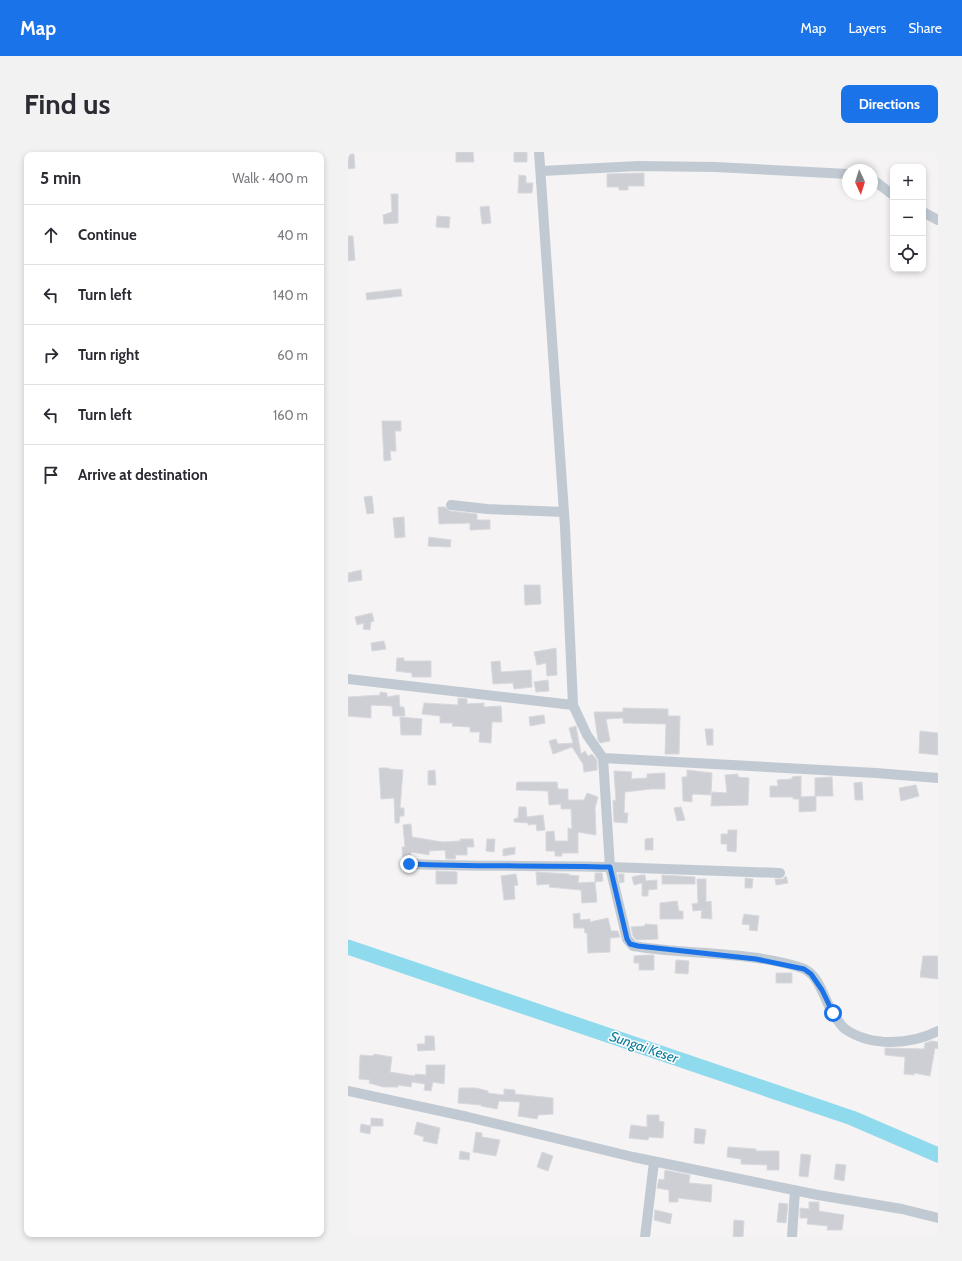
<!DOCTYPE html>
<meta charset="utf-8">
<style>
body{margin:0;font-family:Cabin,sans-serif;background:#f2f2f3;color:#2b2b33}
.controls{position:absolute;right:12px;top:12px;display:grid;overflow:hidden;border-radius:8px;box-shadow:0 2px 6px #0003}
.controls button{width:36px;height:36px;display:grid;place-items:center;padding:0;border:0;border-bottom:1px solid #e1e1e2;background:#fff;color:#2b2b33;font:20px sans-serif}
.compass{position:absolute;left:494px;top:12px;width:36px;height:36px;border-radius:50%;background:#fff;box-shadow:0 2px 6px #0003;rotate:176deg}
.stop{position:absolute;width:12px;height:12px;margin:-9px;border:3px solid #1a73e8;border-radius:50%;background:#fff}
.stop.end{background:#1a73e8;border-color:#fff;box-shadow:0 1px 4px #0008}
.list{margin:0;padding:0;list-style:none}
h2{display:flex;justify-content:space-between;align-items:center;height:52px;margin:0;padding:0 16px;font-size:17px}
h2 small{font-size:13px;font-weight:400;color:#7c7c81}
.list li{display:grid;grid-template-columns:26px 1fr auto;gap:12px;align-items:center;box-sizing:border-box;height:60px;padding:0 16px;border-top:1px solid #e1e1e2}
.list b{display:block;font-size:15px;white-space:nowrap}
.list em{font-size:13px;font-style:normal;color:#7c7c81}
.icon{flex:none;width:22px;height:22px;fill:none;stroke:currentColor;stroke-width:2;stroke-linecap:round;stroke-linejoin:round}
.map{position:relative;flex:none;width:590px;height:1085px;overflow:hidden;border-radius:8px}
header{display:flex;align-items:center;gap:24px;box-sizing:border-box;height:56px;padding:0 20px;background:#1a73e8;color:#fff}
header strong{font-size:19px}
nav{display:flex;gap:22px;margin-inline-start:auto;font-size:14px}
.intro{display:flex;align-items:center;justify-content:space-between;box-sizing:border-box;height:96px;padding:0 24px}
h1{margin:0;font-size:28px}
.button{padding:10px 18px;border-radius:8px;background:#1a73e8;color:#fff;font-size:14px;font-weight:700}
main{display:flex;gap:24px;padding:0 24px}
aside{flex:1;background:#fff;border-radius:8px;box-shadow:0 2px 6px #0003}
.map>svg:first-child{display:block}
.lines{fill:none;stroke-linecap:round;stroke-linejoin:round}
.river{stroke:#90daee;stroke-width:15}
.building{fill:#cdcfd5;stroke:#d7d9de}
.street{stroke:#c1cad2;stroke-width:10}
.route{stroke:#1a73e8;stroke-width:5}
.labels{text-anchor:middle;stroke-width:3;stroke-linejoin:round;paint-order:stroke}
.water-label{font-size:14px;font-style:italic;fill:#0c7c9b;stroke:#fff}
</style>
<header>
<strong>Map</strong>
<nav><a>Map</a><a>Layers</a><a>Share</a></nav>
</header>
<div class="intro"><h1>Find us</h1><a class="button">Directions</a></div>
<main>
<aside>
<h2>5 min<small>Walk · 400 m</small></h2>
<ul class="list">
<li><svg class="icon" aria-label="ahead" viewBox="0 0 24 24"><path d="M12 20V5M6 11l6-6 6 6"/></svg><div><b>Continue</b></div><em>40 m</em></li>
<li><svg class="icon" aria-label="left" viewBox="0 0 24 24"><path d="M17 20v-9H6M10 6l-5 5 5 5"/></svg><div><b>Turn left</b></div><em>140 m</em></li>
<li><svg class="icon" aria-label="right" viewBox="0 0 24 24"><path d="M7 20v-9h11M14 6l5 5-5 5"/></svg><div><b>Turn right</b></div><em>60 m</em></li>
<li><svg class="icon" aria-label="left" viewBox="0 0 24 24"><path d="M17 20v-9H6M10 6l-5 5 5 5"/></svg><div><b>Turn left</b></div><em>160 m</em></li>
<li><svg class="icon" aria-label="arrive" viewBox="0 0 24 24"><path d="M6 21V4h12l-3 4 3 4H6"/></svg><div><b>Arrive at destination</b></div></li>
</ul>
</aside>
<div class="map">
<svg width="590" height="1085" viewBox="0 0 590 1085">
<rect width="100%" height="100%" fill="#f5f3f3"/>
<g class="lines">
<path class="river" d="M0,795l504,171 86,37"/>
</g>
<path class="building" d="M108,0h17l1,10h-18z
M166,0h13v10h-13z
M0,2h6l1,14 -7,1z
M296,21v13h-16v4h-9v-3h-12v-13z
M171,23l7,1v7h7l-1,10h-14z
M43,42h7v29l-14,1 -1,-9 9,-3z
M141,54l2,17 -9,1 -2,-17z
M89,64l13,1 -1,11 -13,-1z
M0,84h5l2,24 -7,1z
M53,137l1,7 -35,4 -1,-7z
M34,269h19v10h-6l1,20h-6l1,9 -7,1z
M24,344l2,17 -7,1 -3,-17z
M90,355h7l5,4 27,3v6h13v9l-20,1v-7l-31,1z
M56,365l1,20 -10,1 -2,-20z
M81,385l22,3 -1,7 -22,-1z
M13,418l1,10 -14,2v-9z
M176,433h16l1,19 -16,1z
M24,461l2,8 -3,1 -1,8 -7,-1 1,-6 -7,2 -2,-8z
M36,489l2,8 -14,2 -1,-8z
M208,496l1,27 -10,1 -1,-13 -9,2 -3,-13z
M49,506h7v3h27v16h-19v-4l-16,-2z
M152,509l1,11 30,-2 1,17 -18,2 -1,-6 -20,1 -2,-22z
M200,528l1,11 -13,1 -2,-10z
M32,540l7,1v4l12,-2 1,12h4l1,9h-12l-1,-10 -21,-1v13l-23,-2v-19l32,-2z
M110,546l9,1v5l17,-1v4l17,-1 1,16h-10l-1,21 -12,-1 1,-10h-10v-5l-18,-1 1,-3h-13v-7l-18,-2 2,-11 34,2z
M275,556l45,1v7h12l-1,38h-14l1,-30 -43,-1v-5l-17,1 4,22 -10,2 -2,-3 -4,-28h29z
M196,563l1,8 -15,3 -1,-9z
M52,565l22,2 -1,16h-20z
M228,574l5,28 4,-3 3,5 4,-2 5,6v10l-13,2 -1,-8 -11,-17 -19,7 -4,-13 7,-2 2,5 15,-1 -4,-15z
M357,577h8v16h-6z
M572,579l18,2v22l-19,-2z
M31,616h10v1l14,1 -3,38h4v8h-4l-1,7h-4l-1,-25 -13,1z
M87,618l1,15h-8v-14z
M339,618l25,3 -1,22 -17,-1 -2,1v7l-9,-1 -1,-24h5z
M266,619l18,1 -1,7 16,-1v-4l18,-1v16h-14l-26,3 -1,21h4l-1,10 -13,-1 -1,-22 3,1z
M390,622v3l11,1 -1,27 -37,1 1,-14 15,1 -2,-18z
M453,624v21l15,-1v15l-17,1v-13h-6v-2h-23v-11h8l-1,-6 15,-1v-2z
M484,625l1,19h-18v-18z
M169,630h40l1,7h10v11h16l3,-7 11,4 -3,11 1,27 -18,-3v21h-16v3h-7v-5h-9v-19l8,-1 1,10h13v-13l4,1 -1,-20h-10v-5l-12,1 -1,-14 -32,-1z
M514,630l1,18h-8l-1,-17z
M568,633l3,11 -18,5 -2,-13z
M171,655h7l1,10 16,-2 2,15 -8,1 -1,-7 -8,1v-2l-14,-1v-3l4,-1z
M333,655l4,13 -8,1 -3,-13z
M63,672l1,13 30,5 18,-1v-2h13l1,8h-7v8h-12l1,4h-10l-1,-9 -16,1v4l-18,-3v6l-8,1 -1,-12h3l-2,-22z
M380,678h9l-1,22 -9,-1v-7h-6v-10h7z
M305,686v12h-8v-11z
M139,687h8l-1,13 -8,-1z
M167,695v7l-12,2v-7z
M88,719l21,1v12h-21z
M188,720l33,2v1l10,1 -1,7 17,-1 2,20 -15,1 -1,-13 -32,-3 1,-3 -13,1z
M247,721h7l1,8 -8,1z
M168,722l2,11 -4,1 1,13 -11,1 -3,-24z
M270,722h6v8l-4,1z
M293,723h4l1,6 11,-1v9l-9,1v6h-6v-13l-8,2 -2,-8z
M314,723l33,2v7h-33z
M438,724l2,7 -12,2 -1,-6h8z
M397,726l8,1 -1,9h-7z
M349,727h9v23l5,-1 1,18 -11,-1 1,-8 -9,1 -1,-7 6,-1z
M329,749l2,10h4v8h-23v-16z
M232,761v7l10,-1v3l18,-4 3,13h7l2,6 -10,1v14l-22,1 -1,-20h-2l-1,-5h-10l-1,-14z
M396,762l15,2 -2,15 -8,-1 1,-5 -8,-1z
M297,772l12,1 1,14 -22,1 -3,-4 -2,-9 14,-1z
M300,803h6v15h-15v-7h-5v-7z
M575,804h15v23l-18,-2z
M328,808l13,1 -1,13 -13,-1z
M428,821h16v10h-16z
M77,884h9l1,14 -17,1 -1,-7h8z
M584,889l6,1v7l-3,-1 -5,28 -16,-3v2l-10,-1 1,-17 -20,-2v-7l39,1 1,-6z
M26,902l18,3 -2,15 25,4v-2l11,1v-10h19l-1,19 -11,-2 -2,9 -7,-1 1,-6 -13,-2 -1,5 -13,-2v2h-15l-14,-4 1,-3 -11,-1 1,-24 13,1z
M111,936h17l12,3v2l16,2v-6l11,1v4l38,4v16l-15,1 -1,4 -19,-3 2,-14 -21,-1 -2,8 -16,-3v-1l-23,-2z
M299,963h12v6l5,1 -1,16 -14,-1 -1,3 -19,-2 2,-13 16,2z
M23,966l12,1v7h-12z
M69,970l23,6 -3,16 -14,-3 1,-4 -10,-3z
M13,972l10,2 -1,8 -10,-2z
M347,976l11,2 -2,14 -10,-1z
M128,980l6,1v4l18,3 -4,16 -23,-4z
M380,995l28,2v2h23v19h-12v-5l-26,-1v-5l-14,-2z
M112,999l10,2 -1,7 -10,-1z
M194,1000l11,4 -5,15 -11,-4z
M453,1002l10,1 -3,22 -9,-1z
M488,1012l10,1 -2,16 -10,-2z
M317,1018l25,5 -1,8 23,2 -1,17 -33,-4v4h-9v-12l-12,-2 2,-9 5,1z
M461,1050h10v9l25,4 -2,15h-15l1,-4 -21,-2 1,-6h-8v-10l9,1z
M431,1051l9,1 -2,19 -9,-1z
M307,1058l17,4 -2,10 -16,-4z
M386,1068l10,1 -1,16h-10z"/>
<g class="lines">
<path class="street" d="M191,0l26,375 8,178
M194,19l96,-5 77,1 133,7
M524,27l21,16
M575,60l15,8
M103,353l36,4 77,3
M0,527l225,26 14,30 16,23 273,15 62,5
M61,712c67,3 134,1 201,3l-7,-109
M432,721l-170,-6 17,72 6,7c54,9 117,5 169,22 18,6 22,33 32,47 3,4 7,11 11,14 26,18 66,16 93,2
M0,939l120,26 165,40 185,38 84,14 36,9
M297,1085l9,-75
M444,1085l3,-47"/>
</g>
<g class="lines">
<path class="route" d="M61,712c67,3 134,1 201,3l17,72 3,5 8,2 118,13 48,10 7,5 11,16 11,23"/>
</g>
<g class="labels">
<g class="water-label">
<text transform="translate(296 895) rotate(19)" y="5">Sungai Keser</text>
</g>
</g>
</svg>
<div class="controls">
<button>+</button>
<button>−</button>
<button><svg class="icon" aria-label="locate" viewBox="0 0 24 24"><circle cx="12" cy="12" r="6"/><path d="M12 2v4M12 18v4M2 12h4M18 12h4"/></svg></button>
</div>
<svg class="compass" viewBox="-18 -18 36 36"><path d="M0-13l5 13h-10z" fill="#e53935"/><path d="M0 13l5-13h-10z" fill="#7c7c81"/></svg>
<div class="stop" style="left:485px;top:861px"></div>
<div class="stop end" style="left:61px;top:712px"></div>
</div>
</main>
